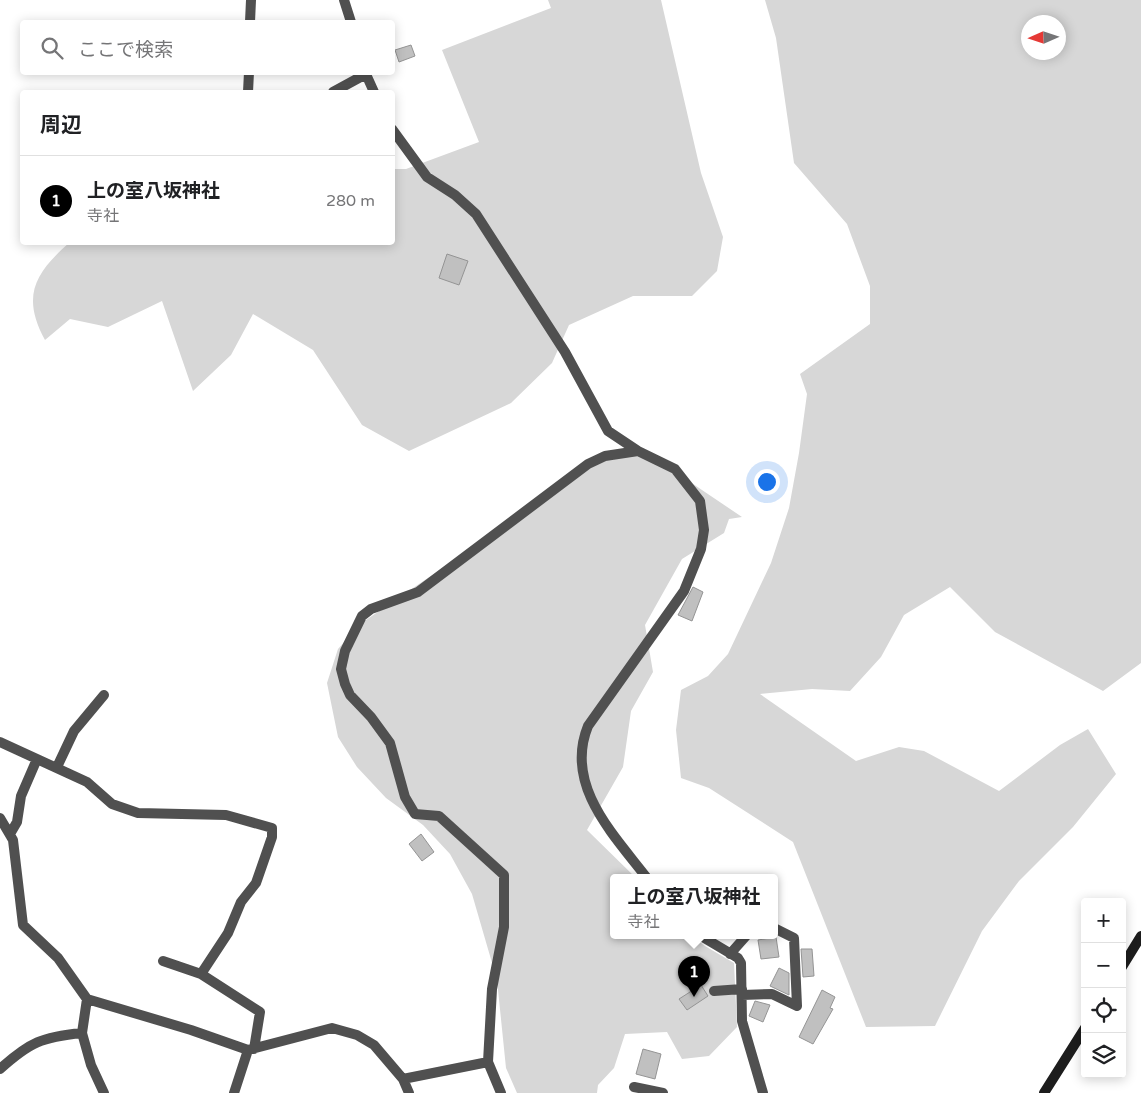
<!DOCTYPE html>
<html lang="ja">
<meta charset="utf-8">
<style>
body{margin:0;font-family:"Varela Round","Noto Sans JP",sans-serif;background:#f2f2f2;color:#202124}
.controls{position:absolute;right:15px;bottom:15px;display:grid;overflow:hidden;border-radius:5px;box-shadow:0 2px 12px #0003}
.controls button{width:45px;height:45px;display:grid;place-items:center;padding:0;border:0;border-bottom:1px solid #e0e0e0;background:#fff;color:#202124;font:25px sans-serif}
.compass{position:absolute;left:1021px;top:15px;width:45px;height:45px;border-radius:50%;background:#fff;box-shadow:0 2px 12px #0003;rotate:267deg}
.you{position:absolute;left:766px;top:481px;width:18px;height:18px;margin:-12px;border:4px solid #fff;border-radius:50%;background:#1a73e8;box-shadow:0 0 0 8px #1a73e833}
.badge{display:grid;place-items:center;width:32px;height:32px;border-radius:50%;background:#000;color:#fff;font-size:16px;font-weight:700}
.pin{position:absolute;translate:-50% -41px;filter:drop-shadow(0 1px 2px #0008)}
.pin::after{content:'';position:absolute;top:26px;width:18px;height:15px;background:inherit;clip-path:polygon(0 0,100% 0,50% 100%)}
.popup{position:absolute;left:610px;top:874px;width:168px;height:65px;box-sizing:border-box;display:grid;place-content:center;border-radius:5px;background:#fff;filter:drop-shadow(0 1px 4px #0005);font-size:16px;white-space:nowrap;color:#757577}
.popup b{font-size:19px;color:#202124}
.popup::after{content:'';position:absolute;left:50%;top:100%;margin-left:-10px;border:10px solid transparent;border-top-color:#fff}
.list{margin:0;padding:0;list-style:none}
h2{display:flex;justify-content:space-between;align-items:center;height:65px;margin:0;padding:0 20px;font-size:21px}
h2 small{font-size:16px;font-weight:400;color:#757577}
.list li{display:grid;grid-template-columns:32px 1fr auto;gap:15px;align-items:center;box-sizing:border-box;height:90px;padding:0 20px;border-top:1px solid #e0e0e0}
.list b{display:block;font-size:19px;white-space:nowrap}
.list p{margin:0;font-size:16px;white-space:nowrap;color:#757577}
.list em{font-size:16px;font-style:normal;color:#757577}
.icon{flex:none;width:28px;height:28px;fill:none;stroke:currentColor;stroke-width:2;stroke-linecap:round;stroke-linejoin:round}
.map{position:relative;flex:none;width:1141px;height:1093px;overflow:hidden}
.search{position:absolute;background:#fff;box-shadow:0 2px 12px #0003;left:20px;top:20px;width:375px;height:55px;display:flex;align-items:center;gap:12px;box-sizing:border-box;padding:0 18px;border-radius:5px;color:#757577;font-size:19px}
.panel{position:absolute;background:#fff;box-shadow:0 2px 12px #0003;left:20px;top:90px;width:375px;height:155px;border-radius:5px}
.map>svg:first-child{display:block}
.green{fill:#d7d7d7;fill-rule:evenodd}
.building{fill:#c0c0c0;stroke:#949494}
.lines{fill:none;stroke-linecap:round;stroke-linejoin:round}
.street{stroke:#505050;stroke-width:10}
.secondary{stroke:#1d1d1d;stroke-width:10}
</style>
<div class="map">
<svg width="1141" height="1093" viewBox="0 0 1141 1093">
<rect width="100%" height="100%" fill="#fff"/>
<path class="green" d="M548,0h113l40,173 22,64 -6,34 -25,25h-59l-64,29 -17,38 -41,40 -102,48 -47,-26 -49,-75 -60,-36 -22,41 -38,36 -31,-90 -54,26 -38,-8 -25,21c-24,-44 -10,-67 24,-97l323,-1 1,-73h13l73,-27 -37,-92 109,-42z
M765,0h376v663l-38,28 -108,-59 -45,-45 -46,28 -23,42 -31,34 -38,-2 -52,5 96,67 43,-14 25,4 75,40 61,-46 28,-16 28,45 -43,53 -54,54 -37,50 -47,95 -69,1 -73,-185 -84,-54 -28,-10 -5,-48 5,-40 27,-14 20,-22 43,-91 18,-55 10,-55 8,-59 -7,-20 70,-50v-38l-23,-62 -53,-61 -18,-125zM1028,22h30v30h-30z
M637,455l22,6 83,56 -13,2 -5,14 -42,26 -37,66 8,47 -22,39 -8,56 -36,63 49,48h-22v58h78l13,10 29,17 3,64 -28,29 -27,3 -15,-27 -42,2 -11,34 -16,17 -1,8h-80l-11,-25 -9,-88 -25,-86 -22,-40 -27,-29 -37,-27 -29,-31 -19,-30 -11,-54 11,-34 22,-25 233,-158 19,-8z"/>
<path class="building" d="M411,45l4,11 -16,6 -4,-12z
M447,254l21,7 -9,24 -20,-7z
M693,587l10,5 -11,29 -14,-6z
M421,834l13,18 -12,9 -13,-17z
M776,937l3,20 -18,2 -3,-19z
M801,949h11l2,27 -11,1z
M779,968l10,5v22l-19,-9z
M701,985l7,11 -21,14 -8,-11z
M822,990l13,7 -5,11 3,1 -20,35 -14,-7z
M755,1001l15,4 -7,17 -14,-6z
M643,1049l18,5 -6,25 -19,-5z"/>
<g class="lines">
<path class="street" d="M344,0l7,22
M250,22l1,-22
M365,72l9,20
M248,92l1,-20
M333,92l33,-18
M392,129l35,48 28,18 21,19 89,138 43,79 30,20 37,18 25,32 4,29 -3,19 -17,42 -96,135c-24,59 25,108 59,152
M0,742l87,40 25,22 26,9 88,2 46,13v9l-16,46 -15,19 -13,31 -27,41 59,38 -6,37
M57,767l17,-36 30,-36
M0,818l13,22 10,85 35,33 29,41 104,31 57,20 84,-22 25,7 17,10 29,34 6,14
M10,834l7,-12 4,-26 16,-37
M701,936l37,22 3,5 1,58 21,72
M730,954l16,-18
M163,961l38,13
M714,991l28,-2
M742,995l30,-1 25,12 -3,-68 -20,-10
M82,1033l9,32 13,28
M488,1062l13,31
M0,1069c30,-27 42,-32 82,-36l5,-34
M403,1079l85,-17 4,-73 12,-62v-52l-65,-59 -24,-2 -10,-17 -15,-54 -19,-26 -21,-22 -5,-11 -4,-15 4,-18 17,-35 9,-7 47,-17 170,-128 17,-8 33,-5
M634,1087l29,6
M234,1093l14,-43"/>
<path class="secondary" d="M1122,967l19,-31
M1044,1093l41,-65"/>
</g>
</svg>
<div class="controls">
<button>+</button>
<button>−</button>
<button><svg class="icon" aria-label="locate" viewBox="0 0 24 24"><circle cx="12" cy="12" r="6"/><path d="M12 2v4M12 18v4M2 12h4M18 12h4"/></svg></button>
<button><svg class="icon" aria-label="layers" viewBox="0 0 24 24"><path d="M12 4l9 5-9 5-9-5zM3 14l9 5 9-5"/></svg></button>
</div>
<svg class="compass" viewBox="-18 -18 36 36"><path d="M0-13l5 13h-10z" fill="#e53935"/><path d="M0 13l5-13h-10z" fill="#757577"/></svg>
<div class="you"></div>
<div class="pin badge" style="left:694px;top:997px">1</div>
<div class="popup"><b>上の室八坂神社</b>寺社</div>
<div class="search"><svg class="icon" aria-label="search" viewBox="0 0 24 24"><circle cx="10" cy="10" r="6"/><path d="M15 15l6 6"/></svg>ここで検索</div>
<section class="panel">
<h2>周辺<small></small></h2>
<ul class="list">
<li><span class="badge">1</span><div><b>上の室八坂神社</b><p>寺社</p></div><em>280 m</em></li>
</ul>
</section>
</div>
